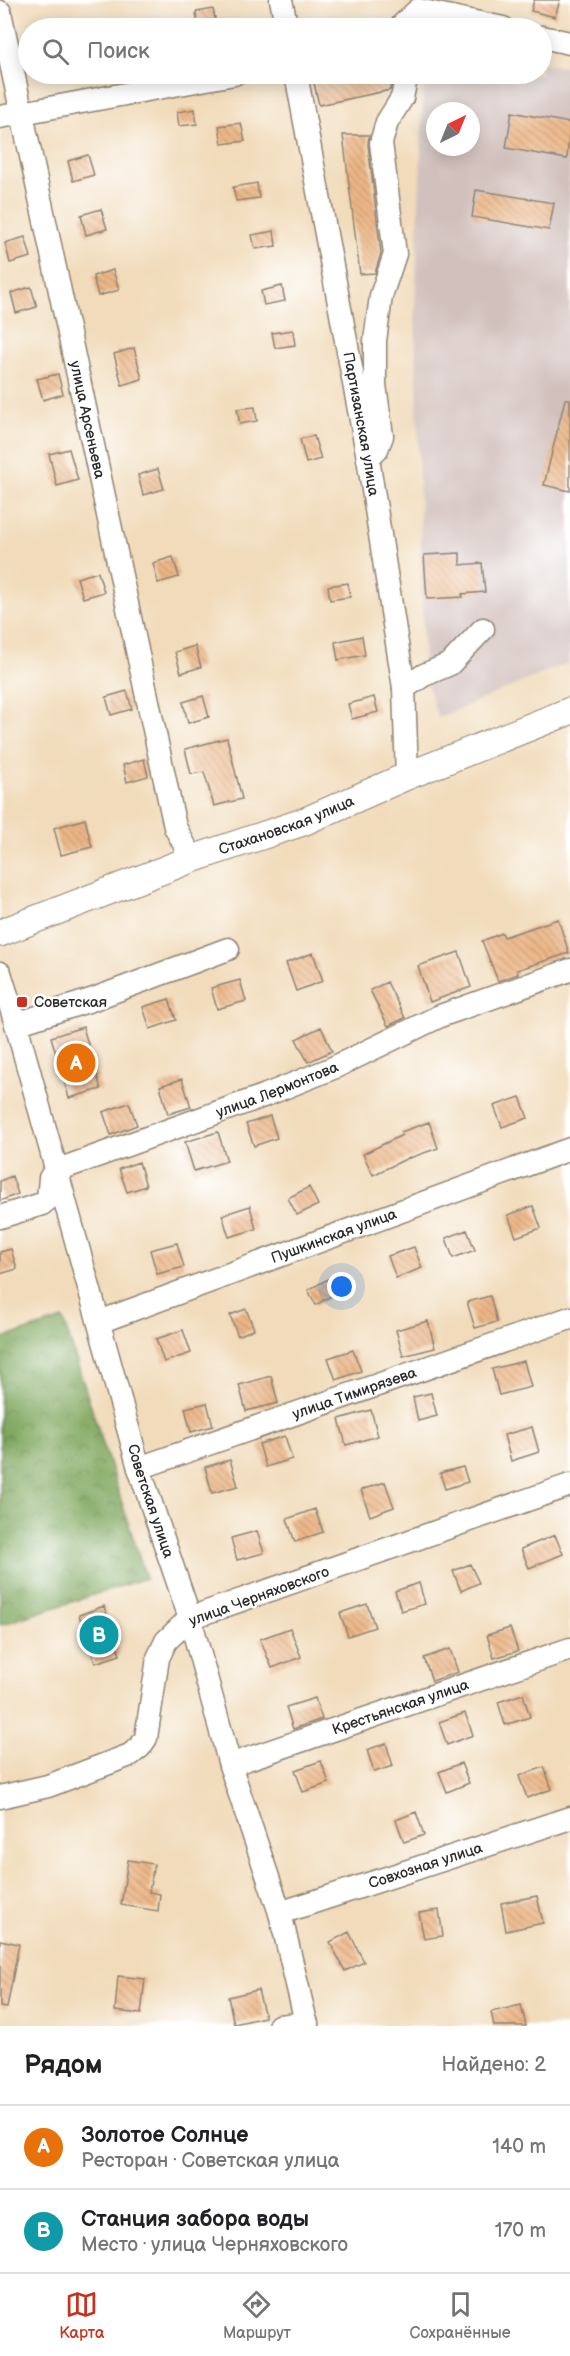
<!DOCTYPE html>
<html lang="ru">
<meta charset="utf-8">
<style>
body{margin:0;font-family:"Balsamiq Sans",sans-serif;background:#f2f2f2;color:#202124}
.compass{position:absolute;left:426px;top:102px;width:54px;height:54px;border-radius:50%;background:#fff;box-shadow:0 3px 15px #0003;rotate:43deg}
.you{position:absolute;left:342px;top:1287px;width:21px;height:21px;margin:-15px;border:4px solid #fff;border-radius:50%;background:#1a73e8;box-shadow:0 0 0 9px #1a73e833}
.badge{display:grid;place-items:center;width:39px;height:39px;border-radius:50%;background:#c8321e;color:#fff;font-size:20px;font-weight:700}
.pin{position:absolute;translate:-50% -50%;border:3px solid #fff;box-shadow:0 2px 6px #0006}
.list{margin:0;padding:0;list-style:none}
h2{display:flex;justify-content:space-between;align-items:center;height:78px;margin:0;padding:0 24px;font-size:26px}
h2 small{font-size:20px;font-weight:400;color:#757577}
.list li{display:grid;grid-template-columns:39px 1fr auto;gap:18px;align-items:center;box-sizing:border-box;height:84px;padding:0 24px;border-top:2px solid #e0e0e0}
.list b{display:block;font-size:22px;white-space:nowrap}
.list p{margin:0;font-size:20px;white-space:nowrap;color:#757577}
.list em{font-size:20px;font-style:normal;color:#757577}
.icon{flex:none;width:33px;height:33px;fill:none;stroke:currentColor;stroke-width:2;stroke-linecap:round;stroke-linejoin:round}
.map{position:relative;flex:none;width:570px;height:2026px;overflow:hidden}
.search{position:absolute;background:#fff;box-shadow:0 3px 15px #0003;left:18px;right:18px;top:18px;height:66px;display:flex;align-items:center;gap:15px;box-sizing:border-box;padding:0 21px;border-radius:33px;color:#757577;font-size:22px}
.sheet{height:246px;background:#fff}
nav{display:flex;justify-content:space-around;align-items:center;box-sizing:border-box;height:84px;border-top:2px solid #e0e0e0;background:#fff;font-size:16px;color:#757577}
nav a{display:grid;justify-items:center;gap:3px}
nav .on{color:#c8321e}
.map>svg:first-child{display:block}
.industrial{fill:#d1c0bc;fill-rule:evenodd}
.forest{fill:url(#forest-crowns);stroke:#566a45;stroke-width:1.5}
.building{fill:url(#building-back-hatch)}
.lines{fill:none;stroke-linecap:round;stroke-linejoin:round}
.minor-casing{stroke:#8e8372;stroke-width:25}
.major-casing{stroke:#8e8372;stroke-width:29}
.minor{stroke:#fff;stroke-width:22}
.major{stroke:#fff;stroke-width:27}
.poi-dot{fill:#c8321e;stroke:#fff;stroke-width:2}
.labels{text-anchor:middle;stroke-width:5;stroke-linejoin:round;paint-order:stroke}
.street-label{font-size:15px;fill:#2b2b2b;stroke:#fff}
.poi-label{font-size:15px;fill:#2b2b2b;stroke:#fff;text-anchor:start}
</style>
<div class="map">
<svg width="570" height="2026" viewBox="0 0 570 2026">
<defs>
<pattern id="forest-crowns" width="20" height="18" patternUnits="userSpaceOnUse" patternTransform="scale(1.5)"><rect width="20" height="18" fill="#80a85f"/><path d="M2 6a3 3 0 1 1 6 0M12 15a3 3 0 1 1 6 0" fill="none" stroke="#69894f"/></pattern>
<pattern id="building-back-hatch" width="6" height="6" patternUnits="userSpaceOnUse" patternTransform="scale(1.5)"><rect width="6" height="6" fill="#eeb787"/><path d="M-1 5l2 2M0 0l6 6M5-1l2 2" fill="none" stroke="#c1956f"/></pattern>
</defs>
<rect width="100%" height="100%" fill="#fff"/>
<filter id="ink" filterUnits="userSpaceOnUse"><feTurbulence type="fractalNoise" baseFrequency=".0167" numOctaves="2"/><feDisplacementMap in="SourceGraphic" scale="12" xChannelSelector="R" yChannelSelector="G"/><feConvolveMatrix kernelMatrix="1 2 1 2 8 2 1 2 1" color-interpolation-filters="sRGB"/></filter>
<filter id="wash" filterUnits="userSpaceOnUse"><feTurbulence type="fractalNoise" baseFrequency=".008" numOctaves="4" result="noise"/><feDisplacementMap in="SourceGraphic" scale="24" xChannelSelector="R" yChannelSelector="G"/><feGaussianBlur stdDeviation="1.35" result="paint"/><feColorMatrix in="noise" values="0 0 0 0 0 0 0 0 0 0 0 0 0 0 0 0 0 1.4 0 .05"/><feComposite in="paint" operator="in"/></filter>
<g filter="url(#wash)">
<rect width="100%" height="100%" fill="#f1dbba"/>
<path class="industrial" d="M542,63l28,5v594l-132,56 -14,-43 -9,-364 9,-237h118zM435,111h36v36h-36z"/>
<path class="forest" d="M63,1319l83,259 -146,47v-286z"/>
<g id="blocks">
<path class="building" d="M534,0h26l-5,17 -24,-6z
M213,9l4,19h-19l-2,-16z
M356,74h37l-3,16 -71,15 -5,-22z
M195,109l2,15 -18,2 -2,-14z
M512,112l58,11 -3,36 -61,-11z
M241,123l4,18 -23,3 -3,-18z
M343,135h26l-1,10 13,108 -6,20 -15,1z
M88,155l6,20 -21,6 -5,-20z
M257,183l2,15 -23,3 -3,-14z
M476,190l78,13 -5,27 -77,-13z
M101,209l6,20 -21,6 -5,-20z
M274,231l2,15 -21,3 -3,-14z
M25,237l6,20 -21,6 -5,-20z
M113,270l6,20 -21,6 -5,-20z
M282,286l3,15 -21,4 -3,-14z
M31,287l6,20 -21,6 -5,-20z
M293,330l2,15 -20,3 -3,-15z
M134,348l8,31 -20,6 -8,-31z
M58,374l5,20 -20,6 -6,-21z
M565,399h5v92l-26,-6z
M255,407l2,14 -17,3 -3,-15z
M314,436l7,23 -15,4 -6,-24z
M69,449l9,31 -21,6 -8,-32z
M158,469l6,20 -21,6 -5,-20z
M460,553v12l22,-2 3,29 -23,2 1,3 -36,2 -3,-44z
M173,557l6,20 -21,6 -5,-20z
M98,572l6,20 -21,6 -6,-20z
M348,583l2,14 -20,3 -2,-14z
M362,636l3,19 -27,5 -3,-18z
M195,646l6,21 -20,6 -6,-21z
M127,691l5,18 -21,6 -5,-18z
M203,696l6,21 -21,6 -5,-21z
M374,697l4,15 -26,7 -4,-15z
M227,738l15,61 -28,7 -10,-34 -13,2 -6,-25z
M144,759l4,17 -21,6 -4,-17z
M85,819l7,28 -31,8 -7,-27z
M558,919l11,34 -52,17 1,4 -20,7 -16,-40 20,-8 2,4z
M459,952l12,35 -41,15 -12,-36z
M313,953l10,28 -27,10 -10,-28z
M240,980l6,21 -29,8 -6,-21z
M387,982l18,36 -17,8 -18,-36z
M169,999l7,21 -26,9 -7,-22z
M83,1027l18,62 -32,9 -18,-61z
M321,1027l11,24 -24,11 -12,-23z
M182,1079l9,28 -23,7 -8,-28z
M520,1097l8,21 -26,9 -8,-21z
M129,1103l8,22 -26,10 -8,-23z
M270,1116l7,22 -23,8 -8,-22z
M429,1122l9,26 -28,10v-1l-37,18 -10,-21 39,-19 -1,-3z
M218,1132l9,29 -33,10 -9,-29z
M139,1162l7,24 -19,6 -8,-23z
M12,1176l6,18 -18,7v-20z
M309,1187l9,18 -21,10 -9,-17z
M250,1206l6,23 -27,8 -7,-22z
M533,1206l8,22 -25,9 -8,-22z
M467,1230l8,20 -22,8 -7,-20z
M177,1243l7,24 -27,7 -7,-24z
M414,1247l8,21 -26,10 -8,-22z
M11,1249l6,20 -17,5v-22z
M328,1279l8,14 -20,12 -8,-15z
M490,1296l7,26 -22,6 -8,-26z
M246,1309l8,20 -16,7 -8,-21z
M428,1321l7,27 -32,8 -7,-26z
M183,1330l8,23 -27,9 -8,-23z
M353,1350l8,21 -25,9 -8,-22z
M524,1361l7,26 -32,8 -7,-26z
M271,1376l7,27 -32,8 -7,-26z
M431,1393l6,23 -19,5 -5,-24z
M207,1403l6,23 -22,6 -6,-24z
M371,1410l7,26 -32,9 -7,-26z
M532,1427l7,25 -28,9 -7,-26z
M285,1436l7,23 -26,8 -7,-23z
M230,1460l8,26 -26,7 -7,-26z
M463,1467l5,15 -23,7 -5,-16z
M385,1482l9,25 -24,9 -9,-26z
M315,1509l8,23 -28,10 -8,-23z
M257,1531l7,22 -27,7 -6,-22z
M555,1535l8,19 -34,14 -8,-19z
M470,1564l9,19 -18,8 -8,-20z
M419,1583l6,21 -24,7 -6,-20z
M367,1604l8,23 -27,9 -8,-23z
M104,1606l16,49 -25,8 -16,-48z
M290,1628l11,29 -29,11 -12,-29z
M510,1628l8,23 -24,7 -7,-23z
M450,1649l8,23 -26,9 -8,-23z
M523,1694l7,23 -25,8 -7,-23z
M315,1698l7,21 -29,10 -7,-22z
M465,1713l8,22 -26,10 -8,-23z
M386,1743l7,23 -19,6 -7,-22z
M321,1761l8,22 -26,9 -8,-22z
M461,1763l8,20 -22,9 -8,-20z
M544,1767l8,22 -25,9 -8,-22z
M416,1812l8,23 -20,7 -8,-22z
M128,1860l26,4 -5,28 11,2 -2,17 -37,-6z
M537,1896l6,27 -37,8 -5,-28z
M439,1910l4,26 -19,3 -5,-26z
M349,1932l15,30 -19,9 -15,-29z
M0,1940l19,4 -12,64 -7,-1z
M118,1976l27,3 -4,35 -26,-3z
M258,1990l7,27 -31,7 -6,-27z
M521,2005l5,21h-32l-3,-14z"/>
</g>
</g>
<g filter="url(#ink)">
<use href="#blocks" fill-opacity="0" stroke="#8e8372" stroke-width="1.5"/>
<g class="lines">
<defs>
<g id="minor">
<path d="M281,0l6,28"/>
<path id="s1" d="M0,12l175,815 17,32"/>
<path d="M399,28l19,-18 85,18"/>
<path d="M542,37l28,6"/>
<path id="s2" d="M296,74l72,384 36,230 3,88"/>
<path d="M0,117l234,-43"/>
<path d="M368,458l9,-9 5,-13 -7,-51v-44l6,-45 14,-42 -14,-111 6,-21 15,-24 5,-24"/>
<path d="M404,688l20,-13 26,-11 33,-35"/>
<path id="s3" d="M0,973l16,51 123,444 51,150 40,147 50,148 27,113"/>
<path d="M16,1024l75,-24 137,-51"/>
<path id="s4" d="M0,1217l42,-13 6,-5 2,-21 5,-7 211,-76 67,-27 107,-52 130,-46"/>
<path id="s5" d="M99,1322l471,-173"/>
<path id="s6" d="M139,1468l431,-150"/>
<path id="s7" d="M230,1765l340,-116"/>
<path d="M0,1797l48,-11 82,-31 10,-8 6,-9 12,-80 8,-17 24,-23 380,-133"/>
<path id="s8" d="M280,1913l290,-95"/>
<path d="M279,2026l28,-3"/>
</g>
<g id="major">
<path id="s9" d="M0,933l192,-74 111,-37 104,-46 163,-65"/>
</g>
</defs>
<use href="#minor" class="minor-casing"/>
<use href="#major" class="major-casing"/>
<use href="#minor" class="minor"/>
<use href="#major" class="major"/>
</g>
</g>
<rect class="poi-dot" x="16" y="996" width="12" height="12" rx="3"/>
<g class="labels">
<g class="street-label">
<text dy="5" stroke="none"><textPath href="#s1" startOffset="417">улица Арсеньева</textPath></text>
<text dy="5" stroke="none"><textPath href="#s2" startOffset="356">Партизанская улица</textPath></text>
<text dy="5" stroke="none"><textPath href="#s9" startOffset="306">Стахановская улица</textPath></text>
<text dy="5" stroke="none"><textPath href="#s4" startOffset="318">улица Лермонтова</textPath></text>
<text dy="5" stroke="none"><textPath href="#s5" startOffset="250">Пушкинская улица</textPath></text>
<text dy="5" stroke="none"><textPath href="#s6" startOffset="228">улица Тимирязева</textPath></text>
<text dy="5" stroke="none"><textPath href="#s3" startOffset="549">Советская улица</textPath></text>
<text transform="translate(259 1596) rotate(-20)" y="5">улица Черняховского</text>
<text dy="5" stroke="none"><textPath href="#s7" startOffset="180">Крестьянская улица</textPath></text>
<text dy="5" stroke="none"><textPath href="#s8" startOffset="153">Совхозная улица</textPath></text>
</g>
<g class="poi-label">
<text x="34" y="1007">Советская</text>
</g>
</g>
</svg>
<svg class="compass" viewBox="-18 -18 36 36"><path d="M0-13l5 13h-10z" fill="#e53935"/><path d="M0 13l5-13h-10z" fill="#757577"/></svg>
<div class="you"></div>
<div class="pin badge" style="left:76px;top:1063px;background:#e8710a">A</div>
<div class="pin badge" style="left:99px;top:1635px;background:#0f9aa8">B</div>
<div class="search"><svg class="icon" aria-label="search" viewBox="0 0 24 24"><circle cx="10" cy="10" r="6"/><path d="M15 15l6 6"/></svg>Поиск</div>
</div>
<section class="sheet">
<h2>Рядом<small>Найдено: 2</small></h2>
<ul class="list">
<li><span class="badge" style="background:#e8710a">A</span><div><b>Золотое Солнце</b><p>Ресторан · Советская улица</p></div><em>140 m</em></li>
<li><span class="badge" style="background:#0f9aa8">B</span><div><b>Станция забора воды</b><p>Место · улица Черняховского</p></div><em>170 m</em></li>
</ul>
</section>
<nav>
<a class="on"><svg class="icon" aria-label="map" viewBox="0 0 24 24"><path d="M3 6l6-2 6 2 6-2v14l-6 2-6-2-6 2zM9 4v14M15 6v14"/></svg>Карта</a>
<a><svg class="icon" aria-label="directions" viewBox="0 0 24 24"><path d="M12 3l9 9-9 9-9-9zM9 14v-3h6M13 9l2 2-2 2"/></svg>Маршрут</a>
<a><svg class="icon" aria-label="saved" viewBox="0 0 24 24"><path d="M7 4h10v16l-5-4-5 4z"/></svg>Сохранённые</a>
</nav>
